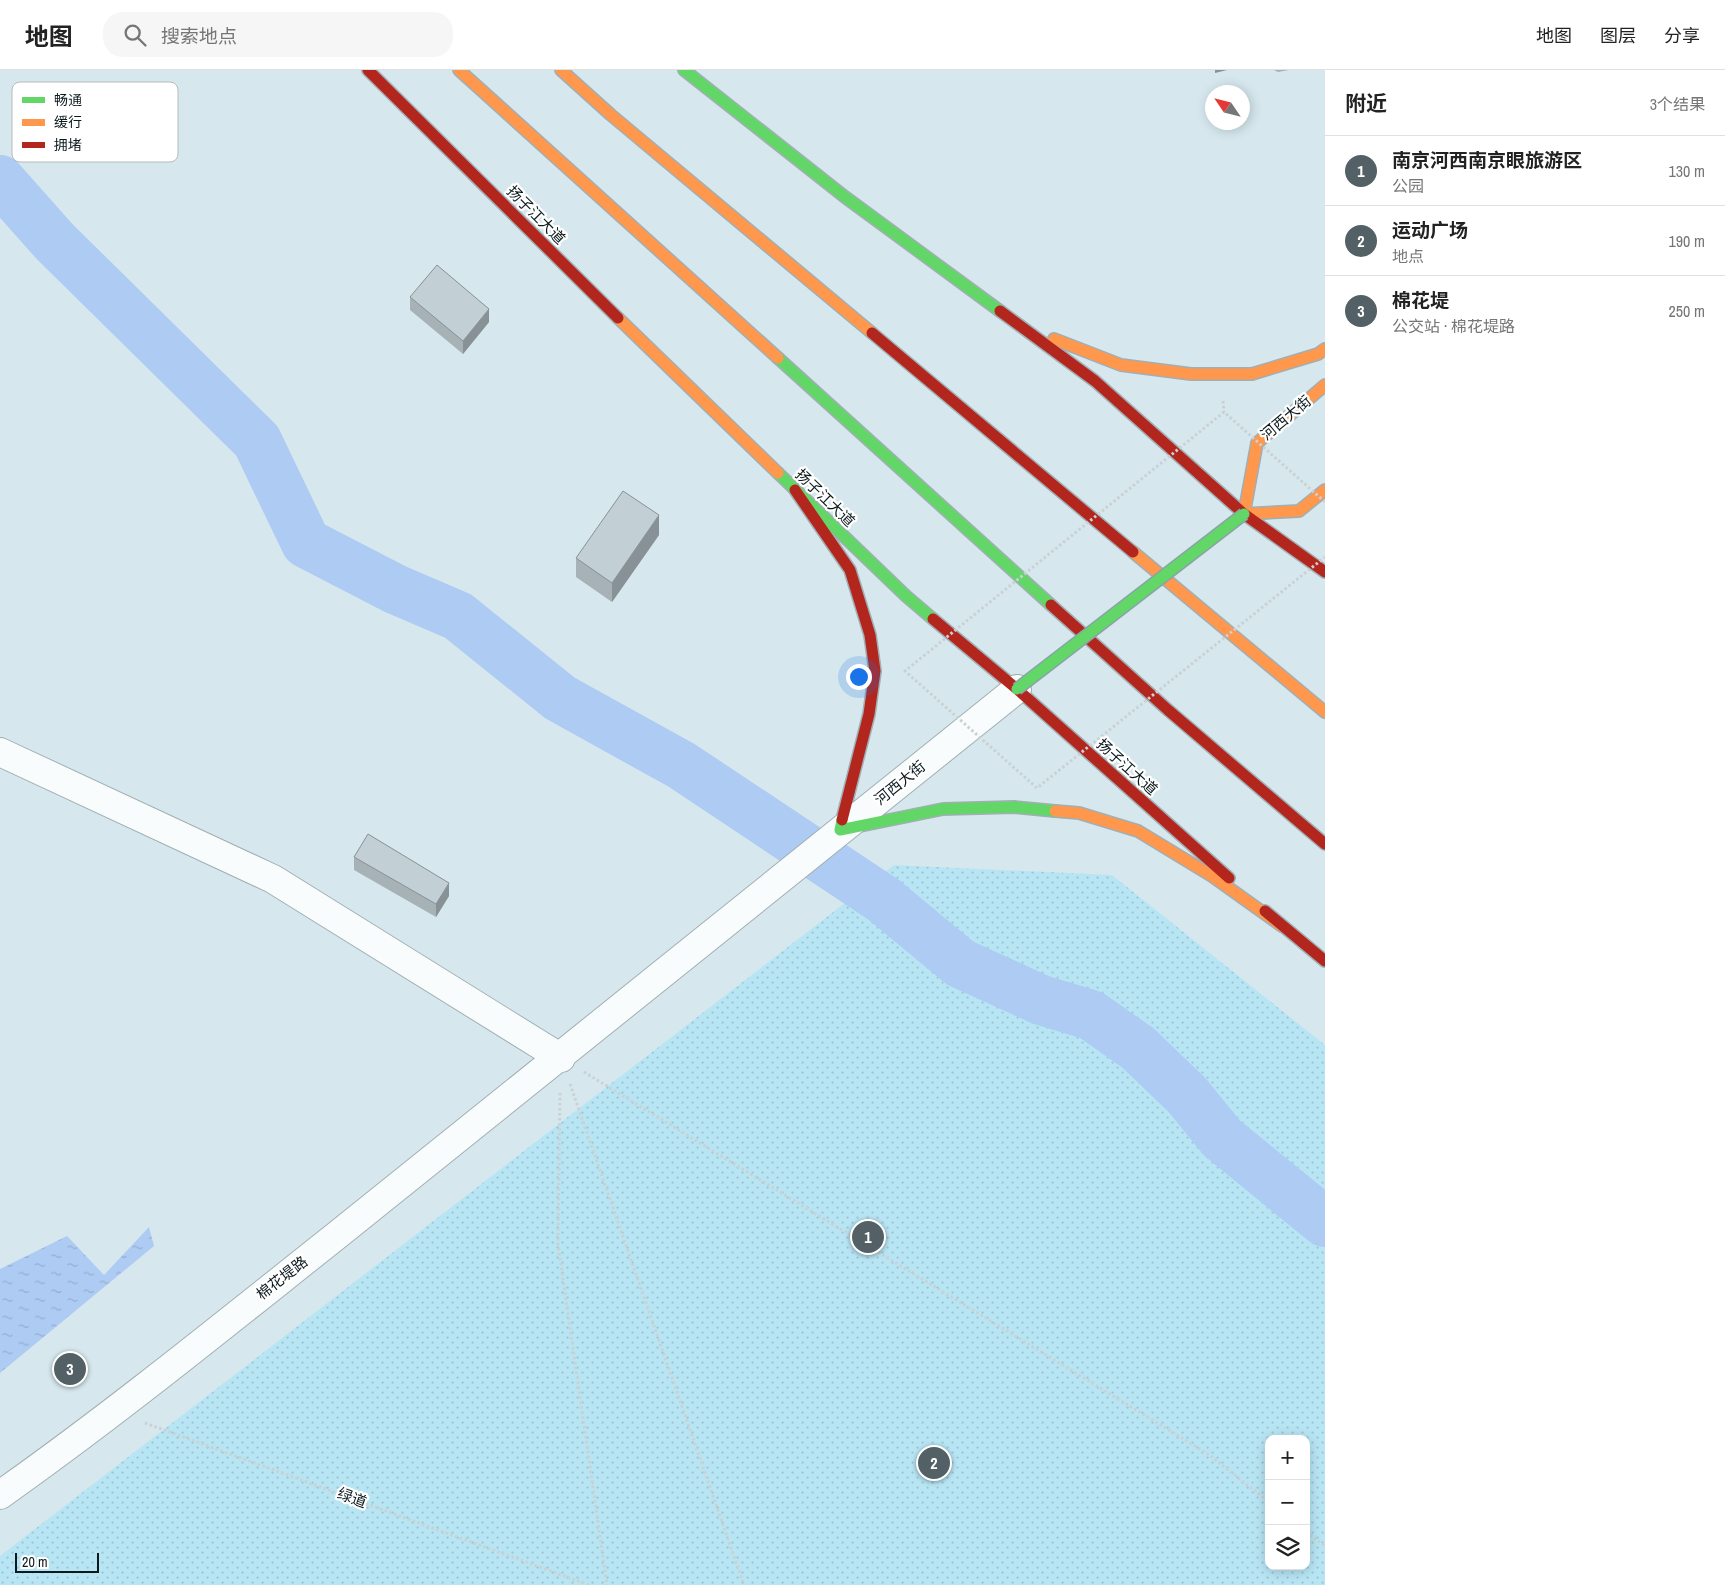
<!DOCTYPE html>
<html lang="zh">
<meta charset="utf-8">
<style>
body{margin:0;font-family:"Archivo Narrow","Noto Sans SC",sans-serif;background:#f6f6f6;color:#222}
.controls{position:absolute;right:15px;bottom:15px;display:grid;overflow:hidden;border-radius:10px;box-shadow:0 2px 12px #0003}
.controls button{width:45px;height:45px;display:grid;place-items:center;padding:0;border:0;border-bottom:1px solid #e0e0e0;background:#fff;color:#222;font:25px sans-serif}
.compass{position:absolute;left:1205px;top:15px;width:45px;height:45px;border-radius:50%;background:#fff;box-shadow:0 2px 12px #0003;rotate:305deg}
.scale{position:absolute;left:15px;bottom:12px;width:84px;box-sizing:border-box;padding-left:5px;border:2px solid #0c191d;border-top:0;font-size:14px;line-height:18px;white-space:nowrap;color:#0c191d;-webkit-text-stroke:4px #fff;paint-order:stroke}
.you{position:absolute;left:858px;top:606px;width:18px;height:18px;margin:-12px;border:4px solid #fff;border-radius:50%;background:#1a73e8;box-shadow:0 0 0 8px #1a73e833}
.badge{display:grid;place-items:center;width:32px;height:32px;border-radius:50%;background:#536166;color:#fff;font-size:16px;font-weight:700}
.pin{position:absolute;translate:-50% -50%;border:2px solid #fff;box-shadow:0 1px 5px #0006}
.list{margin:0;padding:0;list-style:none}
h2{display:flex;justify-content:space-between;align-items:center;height:65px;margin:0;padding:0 20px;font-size:21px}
h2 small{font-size:16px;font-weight:400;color:#767676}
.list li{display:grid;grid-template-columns:32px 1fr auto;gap:15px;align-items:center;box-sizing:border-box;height:70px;padding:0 20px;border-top:1px solid #e0e0e0}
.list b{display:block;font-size:19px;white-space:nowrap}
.list p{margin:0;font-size:16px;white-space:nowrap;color:#767676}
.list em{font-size:16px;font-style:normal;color:#767676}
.icon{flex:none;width:28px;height:28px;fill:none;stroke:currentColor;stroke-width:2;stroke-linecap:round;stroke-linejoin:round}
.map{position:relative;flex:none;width:1325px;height:1515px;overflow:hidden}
header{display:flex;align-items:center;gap:30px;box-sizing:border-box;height:70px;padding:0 25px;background:#fff;border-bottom:1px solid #e0e0e0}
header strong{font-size:24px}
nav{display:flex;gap:28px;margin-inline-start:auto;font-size:18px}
.search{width:350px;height:45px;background:#f6f6f6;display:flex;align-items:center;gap:12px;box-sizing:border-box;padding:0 18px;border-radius:20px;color:#767676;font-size:19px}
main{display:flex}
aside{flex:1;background:#fff}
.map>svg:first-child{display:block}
.park{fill:url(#park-dots);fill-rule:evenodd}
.water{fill:url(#water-ripples)}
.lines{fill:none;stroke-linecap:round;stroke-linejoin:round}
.river{stroke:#adcbf3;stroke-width:50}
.street-casing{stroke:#a1afb4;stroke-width:30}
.fast-casing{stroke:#a1afb4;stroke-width:14}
.slow-casing{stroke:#a1afb4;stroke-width:14}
.jam-casing{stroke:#a1afb4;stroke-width:14}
.path{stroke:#cbd1d3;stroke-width:3;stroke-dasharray:2.5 2.5;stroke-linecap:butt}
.street{stroke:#f9fcfc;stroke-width:28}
.fast{stroke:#63d668;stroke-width:11}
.slow{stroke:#ff974d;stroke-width:11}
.jam{stroke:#b3261e;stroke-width:11}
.fast-bridge-casing{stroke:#88a3a8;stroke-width:14;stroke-linecap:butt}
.path-bridge{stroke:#cbd1d3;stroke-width:3;stroke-dasharray:2.5 2.5;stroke-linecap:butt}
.fast-bridge{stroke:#63d668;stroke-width:11}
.wall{fill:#a7b2b7}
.shaded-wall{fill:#889195}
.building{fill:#c2cfd5;stroke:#889195}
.labels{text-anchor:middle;stroke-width:4.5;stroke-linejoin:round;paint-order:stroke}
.street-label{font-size:15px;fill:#0c191d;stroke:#fff}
.key{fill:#fff;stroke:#b6babb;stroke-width:1}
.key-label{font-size:14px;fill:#0c191d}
</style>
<header>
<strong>地图</strong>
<div class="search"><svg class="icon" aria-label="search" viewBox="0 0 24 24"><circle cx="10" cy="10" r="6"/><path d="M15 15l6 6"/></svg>搜索地点</div>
<nav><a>地图</a><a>图层</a><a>分享</a></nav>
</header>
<main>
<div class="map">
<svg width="1325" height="1515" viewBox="0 0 1325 1515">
<defs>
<pattern id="park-dots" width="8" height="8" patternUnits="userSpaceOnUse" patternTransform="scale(1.25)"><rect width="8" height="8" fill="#b8e5f4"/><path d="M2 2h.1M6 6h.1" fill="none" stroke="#9dc4d1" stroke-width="1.8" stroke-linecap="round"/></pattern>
<pattern id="water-ripples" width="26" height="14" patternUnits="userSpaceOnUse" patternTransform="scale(1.25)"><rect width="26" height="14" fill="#adcbf3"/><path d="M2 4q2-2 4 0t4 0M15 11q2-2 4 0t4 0" fill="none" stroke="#94aed0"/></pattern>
</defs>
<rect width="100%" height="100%" fill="#d6e8ee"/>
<path class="park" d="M894,795l218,10 213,170v540h-1325v-29zM1269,1369h37v127h-37z"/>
<path class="water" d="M149,1157l5,19 -154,127v-104l67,-33 37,39z"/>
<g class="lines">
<path class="river" d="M0,110l55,62 202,199 49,102 89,46 63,27 102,82 121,67 203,135 76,63 81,37 50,15 47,33 49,47 35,43 103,84"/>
<defs>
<path id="street" d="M0,682l273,127 288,179
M0,1425c116,-82 225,-171 336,-259 228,-181 453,-366 681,-547"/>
<path id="fast" d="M684,0l161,127 155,114
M778,288l273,247
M778,403l128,123 27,23
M842,750l-2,10 103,-21 71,-2 41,4"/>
<path id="slow" d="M459,0l319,288
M561,0l50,45 261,218
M618,248l160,155
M1054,269l67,26 70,9h61l66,-20 7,-5
M1325,315l-68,58 -13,71 55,-3 26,-21
M1133,482l192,160
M1055,741l24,2 59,18 74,45 70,50"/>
<path id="jam" d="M368,0l250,248
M1000,241l95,70 149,133 81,58
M872,263l261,219
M795,420l55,80 20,65 5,36 -6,43 -27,106
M1051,535l117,105 157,134
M933,549l84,70 212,189
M1265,841l60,50"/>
</defs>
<use href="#street" class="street-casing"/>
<use href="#fast" class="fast-casing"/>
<use href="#slow" class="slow-casing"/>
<use href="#jam" class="jam-casing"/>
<path class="path" d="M1223,331l1,11
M584,1002l624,382 61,48
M570,1014l174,501
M560,1023l-2,151 49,341
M145,1353l444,162
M1306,1462l19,14"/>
<use href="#street" class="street"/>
<use href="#fast" class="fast"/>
<use href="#slow" class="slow"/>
<use href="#jam" class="jam"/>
<defs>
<path id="fast-bridge" d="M1017,619l227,-175"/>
</defs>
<use href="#fast-bridge" class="fast-bridge-casing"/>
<path class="path-bridge" d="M1325,432l-101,-90 -319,259 132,117 288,-231"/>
<use href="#fast-bridge" class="fast-bridge"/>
</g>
<path class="wall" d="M1274,0h15l-11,2z
M410,227l79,25 -26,32 -53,-44z
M659,465l-47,67 -36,-25v-19z
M354,787l95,39 -13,21 -82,-47z"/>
<path class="shaded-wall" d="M1215,0h12l-12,3z
M489,239v13l-26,32v-13z
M659,445v20l-47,67v-19z
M449,813v13l-13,21v-13z"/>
<path class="building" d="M437,195l52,44 -26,32 -53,-44z
M623,421l36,24 -47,68 -36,-25z
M368,764l81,49 -13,21 -82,-47z"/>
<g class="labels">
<g class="street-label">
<text transform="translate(536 145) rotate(45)" y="5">扬子江大道</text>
<text transform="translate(1286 348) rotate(-40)" y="5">河西大街</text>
<text transform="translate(825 428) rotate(44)" y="5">扬子江大道</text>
<text transform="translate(1127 697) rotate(42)" y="5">扬子江大道</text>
<text transform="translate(900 713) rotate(-39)" y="5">河西大街</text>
<text transform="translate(282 1208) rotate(-38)" y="5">棉花堤路</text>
<text transform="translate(352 1428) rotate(20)" y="5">绿道</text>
</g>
</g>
<rect x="12" y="12" width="166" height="80" rx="8" class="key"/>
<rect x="22" y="27" width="23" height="6" fill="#63d668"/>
<rect x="22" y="49" width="23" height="7" fill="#ff974d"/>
<rect x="22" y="72" width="23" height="6" fill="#b3261e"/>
<g class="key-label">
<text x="54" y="35">畅通</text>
<text x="54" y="57">缓行</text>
<text x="54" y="80">拥堵</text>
</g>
</svg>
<div class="controls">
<button>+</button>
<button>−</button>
<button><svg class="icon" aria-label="layers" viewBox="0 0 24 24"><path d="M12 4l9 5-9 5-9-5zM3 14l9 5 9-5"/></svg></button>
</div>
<svg class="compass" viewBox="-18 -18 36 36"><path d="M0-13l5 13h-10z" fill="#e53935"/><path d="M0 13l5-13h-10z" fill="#767676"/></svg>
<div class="scale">20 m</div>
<div class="you"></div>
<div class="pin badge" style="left:868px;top:1167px">1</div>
<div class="pin badge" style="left:934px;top:1393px">2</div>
<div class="pin badge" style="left:70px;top:1299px">3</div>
</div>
<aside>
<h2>附近<small>3个结果</small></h2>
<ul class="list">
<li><span class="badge">1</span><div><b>南京河西南京眼旅游区</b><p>公园</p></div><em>130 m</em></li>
<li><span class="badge">2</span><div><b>运动广场</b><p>地点</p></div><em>190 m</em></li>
<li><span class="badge">3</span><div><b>棉花堤</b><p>公交站 · 棉花堤路</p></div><em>250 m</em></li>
</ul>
</aside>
</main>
